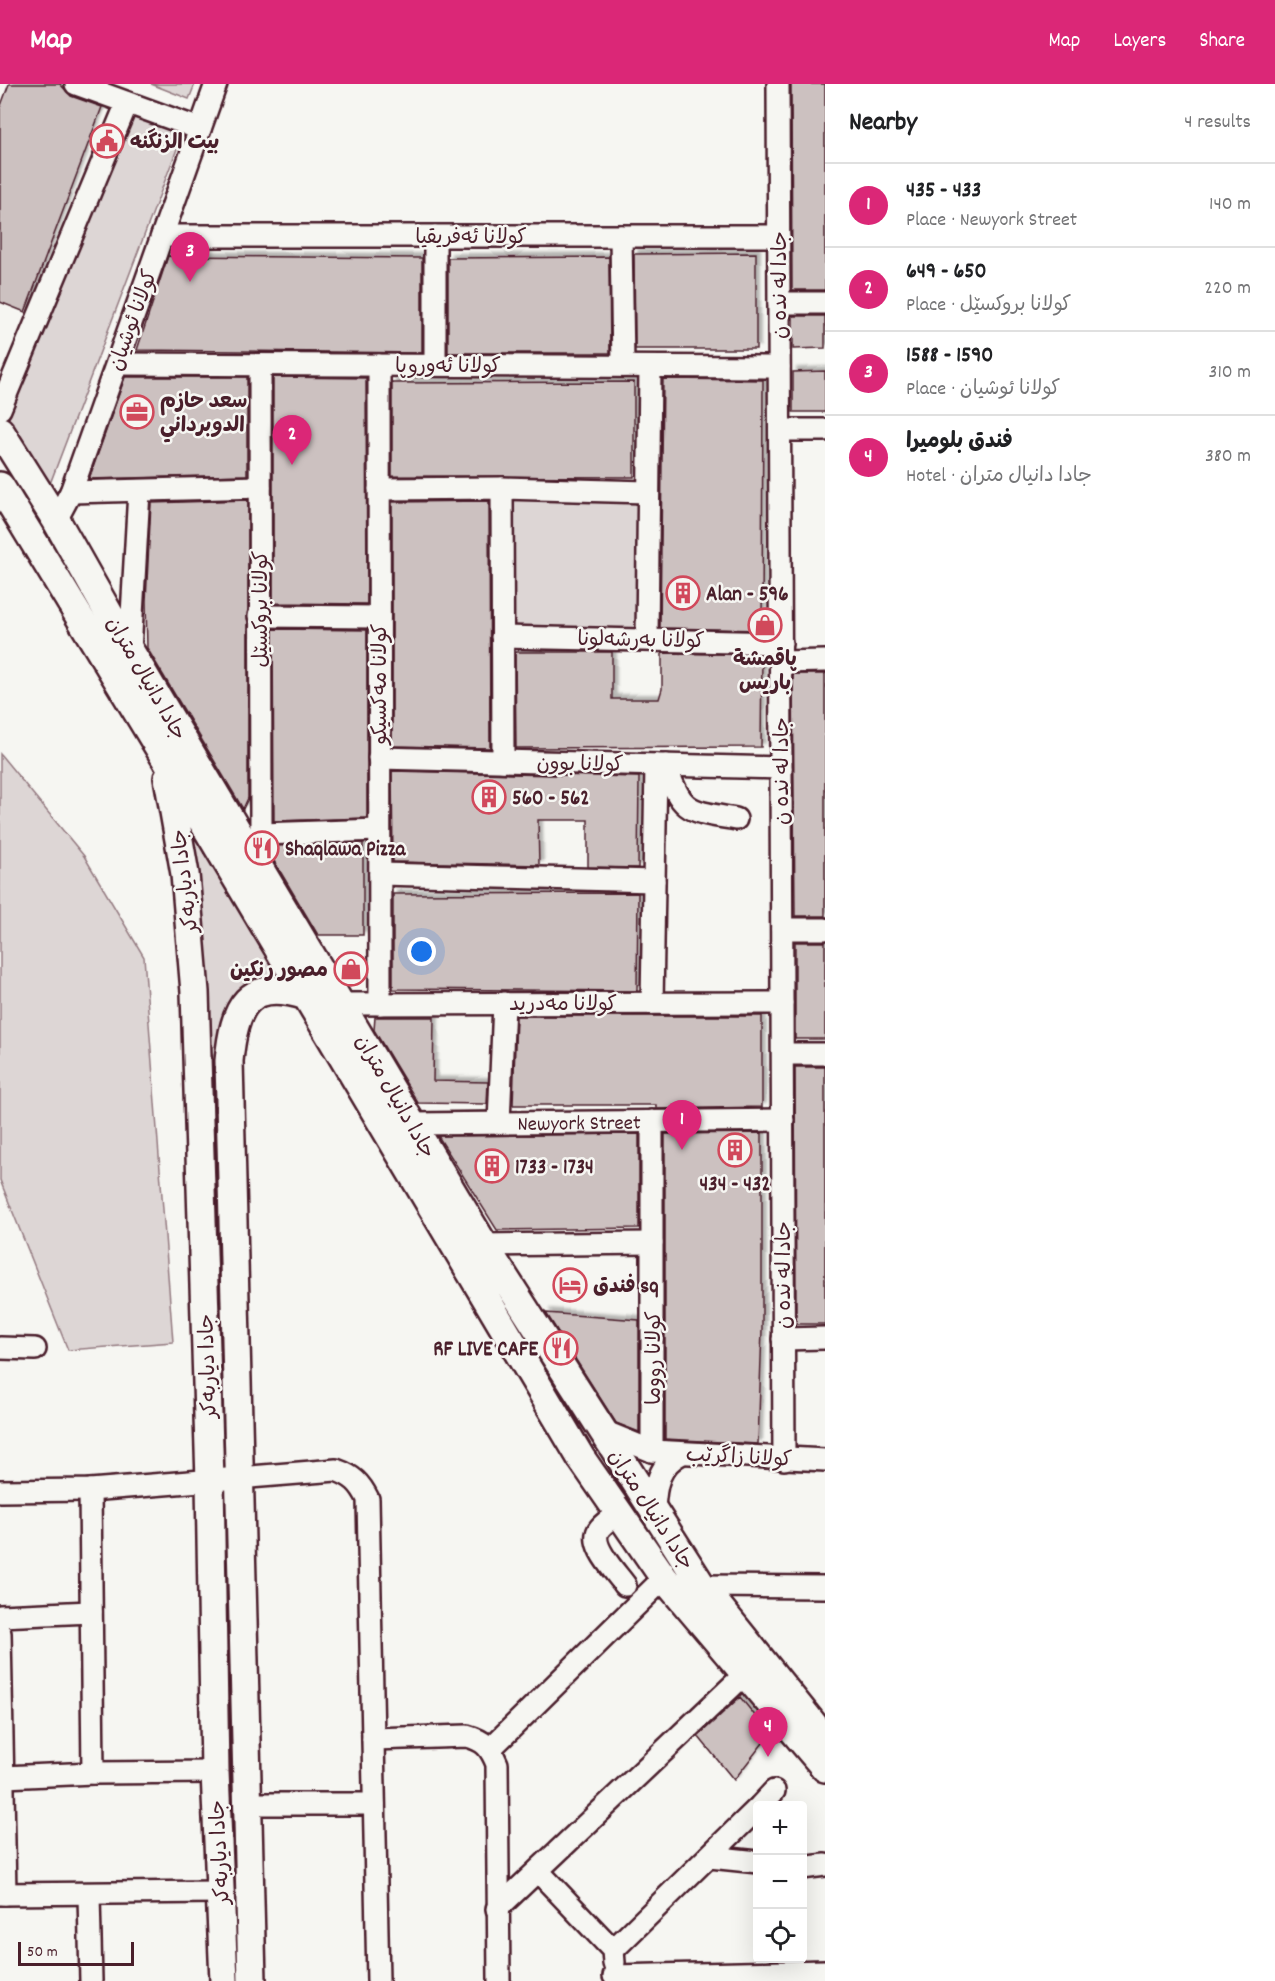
<!DOCTYPE html>
<meta charset="utf-8">
<style>
body{margin:0;font-family:Dekko,"Playpen Sans Arabic",sans-serif;background:#f6f6f6;color:#202124}
.controls{position:absolute;right:18px;bottom:18px;display:grid;overflow:hidden;border-radius:6px;box-shadow:0 6px 24px #0002}
.controls button{width:54px;height:54px;display:grid;place-items:center;padding:0;border:0;border-bottom:2px solid #e0e0e0;background:#fff;color:#202124;font:30px sans-serif}
.scale{position:absolute;left:18px;bottom:15px;width:116px;box-sizing:border-box;padding-left:6px;border:3px solid #4a1f2b;border-top:0;font-size:16px;line-height:21px;white-space:nowrap;color:#4a1f2b;-webkit-text-stroke:4px #f6f6f2;paint-order:stroke}
.you{position:absolute;left:422px;top:868px;width:21px;height:21px;margin:-15px;border:4px solid #fff;border-radius:50%;background:#1a73e8;box-shadow:0 0 0 9px #1a73e833}
.badge{display:grid;place-items:center;width:39px;height:39px;border-radius:50%;background:#db2777;color:#fff;font-size:20px;font-weight:700}
.pin{position:absolute;translate:-50% -50px;filter:drop-shadow(0 2px 3px #0008)}
.pin::after{content:'';position:absolute;top:32px;width:21px;height:18px;background:inherit;clip-path:polygon(0 0,100% 0,50% 100%)}
.list{margin:0;padding:0;list-style:none}
h2{display:flex;justify-content:space-between;align-items:center;height:78px;margin:0;padding:0 24px;font-size:26px}
h2 small{font-size:20px;font-weight:400;color:#757577}
.list li{display:grid;grid-template-columns:39px 1fr auto;gap:18px;align-items:center;box-sizing:border-box;height:84px;padding:0 24px;border-top:2px solid #e0e0e0}
.list b{display:block;font-size:22px;white-space:nowrap}
.list p{margin:0;font-size:20px;white-space:nowrap;color:#757577}
.list em{font-size:20px;font-style:normal;color:#757577}
.icon{flex:none;width:33px;height:33px;fill:none;stroke:currentColor;stroke-width:2;stroke-linecap:round;stroke-linejoin:round}
.map{position:relative;flex:none;width:825px;height:1897px;overflow:hidden}
header{display:flex;align-items:center;gap:36px;box-sizing:border-box;height:84px;padding:0 30px;background:#db2777;color:#fff}
header strong{font-size:28px}
nav{display:flex;gap:33px;margin-inline-start:auto;font-size:21px}
main{display:flex}
aside{flex:1;background:#fff}
.map>svg:first-child{display:block}
.green{fill:#ddd6d5;stroke:#947a80;stroke-width:1.5}
.building{fill:#ccc1c0;stroke:#4a1f2b;stroke-width:1.5;filter:url(#shadow)}
.lines{fill:none;stroke-linecap:round;stroke-linejoin:round}
.minor-casing{stroke:#4a1f2b;stroke-width:26}
.major-casing{stroke:#4a1f2b;stroke-width:32}
.minor{stroke:#f6f6f2;stroke-width:21}
.major{stroke:#f6f6f2;stroke-width:27}
.labels{text-anchor:middle;stroke-width:5;stroke-linejoin:round;paint-order:stroke}
.poi-label{font-size:21px;font-weight:bold;fill:#4a1f2b;stroke:#f6f6f2;text-anchor:start}
.street-label{font-size:21px;fill:#4a1f2b;stroke:#f6f6f2}
</style>
<header>
<strong>Map</strong>
<nav><a>Map</a><a>Layers</a><a>Share</a></nav>
</header>
<main>
<div class="map">
<svg width="825" height="1897" viewBox="0 0 825 1897">
<defs>
<filter id="shadow"><feDropShadow dx="4" dy="-4" stdDeviation="1.5" flood-color="#0004"/></filter>
</defs>
<rect width="100%" height="100%" fill="#f6f6f2"/>
<filter id="ink" filterUnits="userSpaceOnUse"><feTurbulence type="fractalNoise" baseFrequency=".0167" numOctaves="2"/><feDisplacementMap in="SourceGraphic" scale="12" xChannelSelector="R" yChannelSelector="G"/><feConvolveMatrix kernelMatrix="1 2 1 2 8 2 1 2 1" color-interpolation-filters="sRGB"/></filter>
<g filter="url(#ink)">
<path class="green" d="M151,0h44l-6,15z
M130,27l53,22 -135,356 -42,-64z
M502,404l145,4v146l-145,-1z
M0,670l84,102 60,101 29,385 -105,8 -68,-170z
M174,715l132,197 -36,-7 -35,33 17,959h-28z"/>
<path class="building" d="M9,0h51l11,12 31,11 -77,205 -25,-10v-194z
M791,0h34v206h-33z
M756,169v96h-121l-1,-95z
M168,172l254,2v95l-285,-3z
M609,173l1,96h-162v-95z
M793,232h32v32l-32,1z
M825,287v41h-32v-40z
M125,293h122v98l-158,4z
M273,293l93,1 1,226 -94,-1z
M663,295l100,1 -1,250 -102,-2z
M634,298v95l-242,-1v-93z
M248,416v298l-5,11 -96,-161 -1,-47 5,-98z
M489,417l1,247 -98,-2v-244z
M273,545l94,1v188l-93,3z
M515,568h97v47h47l3,-10v-36l100,2 -1,92 -245,1z
M793,590h32v242h-30z
M392,687l247,6 -1,91 -50,-1v-47h-50l1,45 -146,-3z
M363,759v92h-45l-50,-84 2,-5z
M638,809l-1,98 -244,-2v-95z
M795,858h30v97h-30z
M516,932h246v91l-106,2v-4h-143z
M375,933h59l-1,64 55,1 -1,22 -69,-1 -44,-73z
M795,983h30v257h-29z
M762,1049v197l-4,114 -93,-5v-305z
M639,1050v94l-142,2 -59,-94z
M546,1229l93,7v112l-23,-9z
M740,1613l30,37 -36,46 -36,-44z"/>
<g class="lines">
<defs>
<g id="minor">
<path d="M76,0l124,45"/>
<path d="M778,0l6,1375"/>
<path d="M162,152h617"/>
<path d="M621,152l2,130"/>
<path d="M779,219h46"/>
<path d="M117,280l662,3"/>
<path d="M435,280v-128"/>
<path d="M379,281l1,639"/>
<path d="M0,325l127,-306"/>
<path d="M780,346h45"/>
<path d="M502,404l1,273"/>
<path d="M379,405l123,-1 145,4"/>
<path d="M71,408l189,-5"/>
<path d="M56,436l15,-28 145,-408"/>
<path d="M259,532l120,1"/>
<path d="M502,553l279,6"/>
<path d="M647,554l3,-271"/>
<path d="M130,567l9,-160"/>
<path d="M781,578l44,-1"/>
<path d="M379,674l402,10"/>
<path d="M666,681c15,48 23,46 70,54"/>
<path d="M261,750l118,-4"/>
<path d="M245,760l16,-10 -1,-469"/>
<path d="M380,790l274,7"/>
<path d="M782,845h43"/>
<path d="M652,919l4,-238"/>
<path d="M343,920l439,-1"/>
<path d="M783,970h42"/>
<path d="M652,1037v330"/>
<path d="M499,1039l5,-120"/>
<path id="s1" d="M413,1040l370,-4"/>
<path d="M484,1161l168,-2"/>
<path d="M783,1255l42,-1"/>
<path d="M0,1264l35,1"/>
<path d="M603,1347l49,20 173,9"/>
<path d="M90,1406l3,283"/>
<path d="M0,1407l90,-1 246,-20c17,6 24,13 32,29l10,482"/>
<path d="M654,1427c1,-25 4,-46 28,-58"/>
<path d="M619,1429c-6,4 -14,9 -19,15 -13,16 16,44 25,57"/>
<path d="M702,1502l123,1"/>
<path d="M0,1532l91,-4"/>
<path d="M0,1549l5,261"/>
<path d="M373,1655l94,-3c18,5 23,11 30,28l2,217"/>
<path d="M491,1664l173,-170"/>
<path d="M4,1693l89,-4 122,-1"/>
<path d="M248,1720h126"/>
<path d="M760,1722l14,-15"/>
<path d="M710,1773l48,5"/>
<path d="M802,1784l23,-3"/>
<path d="M538,1787l75,79 1,13"/>
<path d="M0,1810l221,-2"/>
<path d="M89,1811l2,86"/>
<path d="M497,1825l247,-234"/>
<path d="M613,1866l145,-142"/>
<path d="M614,1892l211,-5"/>
</g>
<path id="major" d="M0,347l56,89 74,131 354,594 218,341 123,153
M0,402l162,267 419,705 83,120 161,190
M168,694l17,96 10,118 15,489 5,291 9,209
M252,1897l-23,-920c5,-54 18,-84 77,-65"/>
</defs>
<use href="#minor" class="minor-casing"/>
<use href="#major" class="major-casing"/>
<use href="#minor" class="minor"/>
<use href="#major" class="major"/>
</g>
</g>
<defs>
<symbol id="civic-ring" viewBox="-11 -11 22 22"><circle r="9.5" fill="#f6f6f2" stroke="#d1495b" stroke-width="1.5"/><path d="M-.6-6.5H3V-4.5H.6V-3L4-1V1h2V6H-6V1h2V-1L-.6-3ZM-1.2 2.5V6h2.4V2.5Z" fill="#d1495b"/></symbol>
<symbol id="office-ring" viewBox="-11 -11 22 22"><circle r="9.5" fill="#f6f6f2" stroke="#d1495b" stroke-width="1.5"/><path d="M-6-3h4V-5.5h4V-3h4V5H-6ZM-1-4.5V-3h2v-1.5ZM-6 0V1H6V0Z" fill="#d1495b"/></symbol>
<symbol id="building-ring" viewBox="-11 -11 22 22"><circle r="9.5" fill="#f6f6f2" stroke="#d1495b" stroke-width="1.5"/><path d="M-4-6H4V6H1V3H-1V6H-4ZM-2.5-4.3h1.7v1.8h-1.7ZM.8-4.3h1.7v1.8H.8ZM-2.5-1h1.7V.8h-1.7ZM.8-1h1.7V.8H.8Z" fill="#d1495b"/></symbol>
<symbol id="shop-ring" viewBox="-11 -11 22 22"><circle r="9.5" fill="#f6f6f2" stroke="#d1495b" stroke-width="1.5"/><path d="M-5-2.5h2.3a2.7 3.5 0 0 1 5.4 0H5L5.5 6h-11ZM-1.5-2.5h3a1.5 2.3 0 0 0-3 0Z" fill="#d1495b"/></symbol>
<symbol id="restaurant-ring" viewBox="-11 -11 22 22"><circle r="9.5" fill="#f6f6f2" stroke="#d1495b" stroke-width="1.5"/><path d="M-5-6h1v4h1v-4h1v4h1v-4h1v5L-1.5 .5V6h-2V.5L-5-1ZM5-6V6H3V1.5H1.5Q1.5-4 5-6Z" fill="#d1495b"/></symbol>
<symbol id="hotel-ring" viewBox="-11 -11 22 22"><circle r="9.5" fill="#f6f6f2" stroke="#d1495b" stroke-width="1.5"/><path d="M-6-4.5h1.5V1H6V5H4.5V3h-9V5H-6ZM-4 0a1.8 1.8 0 1 1 3.6 0ZM.5 0V-2.5h3Q6-2.5 6 0Z" fill="#d1495b"/></symbol>
</defs>
<g fill-rule="evenodd">
<use href="#civic-ring" x="88" y="38" width="38" height="38"/>
<use href="#office-ring" x="118" y="309" width="38" height="38"/>
<use href="#building-ring" x="664" y="490" width="38" height="38"/>
<use href="#shop-ring" x="746" y="522" width="38" height="38"/>
<use href="#building-ring" x="470" y="694" width="38" height="38"/>
<use href="#restaurant-ring" x="243" y="745" width="38" height="38"/>
<use href="#shop-ring" x="332" y="866" width="38" height="38"/>
<use href="#building-ring" x="716" y="1047" width="38" height="38"/>
<use href="#building-ring" x="473" y="1063" width="38" height="38"/>
<use href="#hotel-ring" x="551" y="1182" width="38" height="38"/>
<use href="#restaurant-ring" x="542" y="1245" width="38" height="38"/>
</g>
<g class="labels">
<g class="poi-label">
<text x="130" y="64">بيت الزنگنه</text>
<text x="160" y="323">سعد حازم<tspan x="160" dy="24">الدوبرداني</tspan></text>
<text x="706" y="516">Alan - 596</text>
<text x="765" y="581" text-anchor="middle">پاقمشة<tspan x="765" dy="24">باريس</tspan></text>
<text x="512" y="720">560 - 562</text>
<text x="285" y="771">Shaqlawa Pizza</text>
<text x="328" y="892" text-anchor="end">مصور رنكين</text>
<text x="515" y="1089">1733 - 1734</text>
<text x="735" y="1106" text-anchor="middle">434 - 432</text>
<text x="593" y="1208">فندق sq</text>
<text x="538" y="1271" text-anchor="end">RF LIVE CAFE</text>
</g>
<g class="street-label">
<text x="471" y="159">كولانا ئه‌فریقیا</text>
<text transform="translate(779 201) rotate(-90)" y="7">جادا له نده ن</text>
<text transform="translate(132 236) rotate(-70)" y="7">كولانا ئوشيان</text>
<text x="448" y="288">كولانا ئه‌وروپا</text>
<text transform="translate(260 525) rotate(-90)" y="7">كولانا بروکسێل</text>
<text transform="translate(641 555) rotate(1)" y="7">كولانا به‌رشه‌لونا</text>
<text transform="translate(147 594) rotate(60)" y="7">جادا دانيال متران</text>
<text transform="translate(379 600) rotate(-90)" y="7">كولانا مەکسیکو</text>
<text transform="translate(580 679) rotate(1)" y="7">كولانا بوون</text>
<text transform="translate(781 687) rotate(-90)" y="7">جادا له نده ن</text>
<text transform="translate(184 797) rotate(-97)" y="7">جادا دیاربه‌كر</text>
<text x="563" y="926">كولانا مه‌درید</text>
<text transform="translate(396 1012) rotate(60)" y="7">جادا دانيال متران</text>
<text dy="7" stroke="none"><textPath href="#s1" startOffset="166">Newyork Street</textPath></text>
<text transform="translate(783 1191) rotate(-90)" y="7">جادا له نده ن</text>
<text transform="translate(653 1274) rotate(-90)" y="7">كولانا رووما</text>
<text transform="translate(207 1282) rotate(-92)" y="7">جادا دیاربه‌كر</text>
<text transform="translate(739 1372) rotate(3)" y="7">كولانا زاگرێب</text>
<text transform="translate(652 1425) rotate(57)" y="7">جادا دانيال متران</text>
<text transform="translate(219 1768) rotate(-93)" y="7">جادا دیاربه‌كر</text>
</g>
</g>
</svg>
<div class="controls">
<button>+</button>
<button>−</button>
<button><svg class="icon" aria-label="locate" viewBox="0 0 24 24"><circle cx="12" cy="12" r="6"/><path d="M12 2v4M12 18v4M2 12h4M18 12h4"/></svg></button>
</div>
<div class="scale">50 m</div>
<div class="you"></div>
<div class="pin badge" style="left:682px;top:1066px">1</div>
<div class="pin badge" style="left:292px;top:381px">2</div>
<div class="pin badge" style="left:190px;top:198px">3</div>
<div class="pin badge" style="left:768px;top:1673px">4</div>
</div>
<aside>
<h2>Nearby<small>4 results</small></h2>
<ul class="list">
<li><span class="badge">1</span><div><b>435 - 433</b><p>Place · Newyork Street</p></div><em>140 m</em></li>
<li><span class="badge">2</span><div><b>649 - 650</b><p>Place · كولانا بروکسێل</p></div><em>220 m</em></li>
<li><span class="badge">3</span><div><b>1588 - 1590</b><p>Place · كولانا ئوشيان</p></div><em>310 m</em></li>
<li><span class="badge">4</span><div><b>فندق بلوميرا</b><p>Hotel · جادا دانيال متران</p></div><em>380 m</em></li>
</ul>
</aside>
</main>
